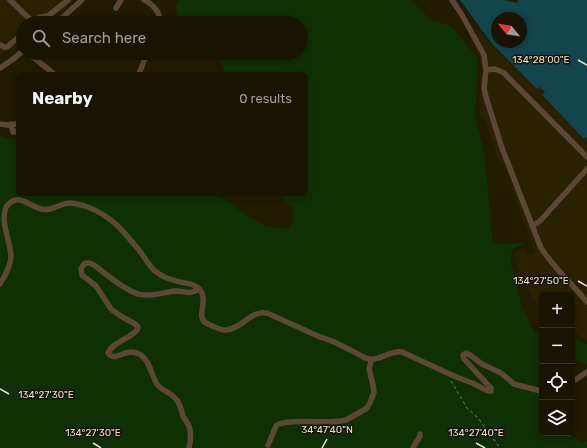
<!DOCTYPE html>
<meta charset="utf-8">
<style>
body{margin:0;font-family:Rubik,sans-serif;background:#221d0b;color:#f1f3f6}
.controls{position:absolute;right:12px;bottom:12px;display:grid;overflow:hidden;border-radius:6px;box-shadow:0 2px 6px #0003}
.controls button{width:36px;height:36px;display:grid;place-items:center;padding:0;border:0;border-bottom:1px solid #373323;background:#191401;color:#f1f3f6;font:20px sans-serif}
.compass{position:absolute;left:491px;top:12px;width:36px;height:36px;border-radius:50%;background:#191401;box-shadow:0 2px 6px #0003;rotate:300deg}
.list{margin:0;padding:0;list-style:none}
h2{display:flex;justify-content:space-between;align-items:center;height:52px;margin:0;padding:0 16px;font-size:17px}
h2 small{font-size:13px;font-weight:400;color:#9f9e99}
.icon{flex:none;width:22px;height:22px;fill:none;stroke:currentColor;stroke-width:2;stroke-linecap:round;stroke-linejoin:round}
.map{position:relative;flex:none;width:587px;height:448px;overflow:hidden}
.search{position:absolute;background:#191401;box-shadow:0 2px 6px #0003;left:16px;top:16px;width:292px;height:44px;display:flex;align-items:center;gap:10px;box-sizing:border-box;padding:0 14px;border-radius:22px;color:#9f9e99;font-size:15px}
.panel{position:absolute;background:#191401;box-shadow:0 2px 6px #0003;left:16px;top:72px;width:292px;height:124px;border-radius:6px}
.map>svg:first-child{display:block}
.built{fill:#292100}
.green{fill:#0f2f05}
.water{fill:#13454d;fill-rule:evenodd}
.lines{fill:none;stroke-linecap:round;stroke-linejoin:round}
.path{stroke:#7e7963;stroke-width:1;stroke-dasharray:3 3;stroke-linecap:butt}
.minor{stroke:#5c4736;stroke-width:5.5}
.ticks{fill:none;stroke:#e5e2d1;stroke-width:1.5}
.ticks-label{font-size:10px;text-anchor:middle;fill:#e5e2d1;stroke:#181200;stroke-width:3;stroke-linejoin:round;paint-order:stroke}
</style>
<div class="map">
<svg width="587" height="448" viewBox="0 0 587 448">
<rect width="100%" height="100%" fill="#211b01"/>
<path class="built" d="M0,0h75l-27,23h-25v21l-23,12z
M481,31l10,14 46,44 3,-2 5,5 -2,3 42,43 2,-1v204l-13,-9 -2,-3v-34h-30v14l-10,-10 -6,-15 -5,-1 -7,-30 10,-6 4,8 7,-2 -30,-84 -6,-7 -14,-42 -5,-3 1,-53 -5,-14 -7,-12z"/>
<path class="green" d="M179,0h232l21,21 17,4 9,9 19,23 1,12 -3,47 9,33 9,95 34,-1 -14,6 -3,11 12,46 6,11 3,11 11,10v95h25l14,9 6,-1v7h-587v-312l7,3h11v55h201l1,2 26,19 20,11 23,3 5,-9 -2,-13 -14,-13h28v-120h-80l-9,-21h84v-30h-124l1,-5 -2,-11z
M572,333c4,5 8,10 15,11v21l-15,-8z"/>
<path class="water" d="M460,0h43l14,3 1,-3h69v137l-3,2 -42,-44 3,-3 -5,-5 -3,2 -45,-45zM497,18h24v24h-24z"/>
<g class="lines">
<path class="path" d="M451,381l16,27 11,10 22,30"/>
<path class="minor" d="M10,0l23,22
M144,0c9,4 17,13 16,23
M452,0l10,15 22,40 2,15 -2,18 2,9 16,51 39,100c13,20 31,36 46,54
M116,8l5,-8
M32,23l8,-6 8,-1 20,-16
M56,23l26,-23
M0,45l4,2h3l15,-13 1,1
M28,53l26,21
M0,68l12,-8 11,-9
M486,70l9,-1 9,4 83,84
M139,74l8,-21
M0,124l8,1 10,-1
M11,124l2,8 5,-1
M532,226l8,-5 47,-52
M0,284c5,-8 11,-18 11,-28 -1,-17 -11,-33 -5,-49 12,-16 22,-1 35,2 11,3 19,-6 29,-6 5,0 10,2 15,3 28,10 39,26 57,48 4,6 8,13 13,17 7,6 16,9 25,11 5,1 10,1 15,4 18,9 -1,30 11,37 4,2 16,8 20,7 16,-1 24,-20 41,-17l53,24c12,3 23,9 34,15 5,2 9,6 15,7 11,2 21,-9 33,-7l52,24 18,7 16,8h3v-3l-1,-1 -26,-28 -1,-4 3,-2 4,2 12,9 19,9 13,11 23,6 5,2
M572,382l15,-10
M268,445c2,-4 7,-18 9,-20 11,-7 48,-1 63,-4l6,-1 16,-9 4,-2 4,-6 4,-11 -1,-7 -4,-17 3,-9
M189,448c2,-8 3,-16 -1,-24 -2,-3 -3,-5 -5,-8 -2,-7 -3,-14 -9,-19 -5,-5 -13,-7 -17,-13 -6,-9 -7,-23 -16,-29 -15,-10 -25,9 -33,-2 4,-11 22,-14 29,-23l1,-3 -3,-3 -16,-9 -8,-6 -15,-23 -14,-11 -1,-6 3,-5c4,-2 6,-1 10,1 12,9 36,30 50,30 11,1 21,-3 31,-4 10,0 16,4 24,-2
M413,448l7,-12v-2"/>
</g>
<path class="ticks" d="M578,60l9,5M578,281l9,5M0,389l9,5M93,443l8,5M476,443l9,5M322,448l5,-9"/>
<g class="ticks-label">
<text x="541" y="63">134°28'00"E</text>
<text x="541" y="284">134°27'50"E</text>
<text x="46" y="398">134°27'30"E</text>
<text x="327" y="433">34°47'40"N</text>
<text x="93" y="436">134°27'30"E</text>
<text x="476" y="436">134°27'40"E</text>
</g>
</svg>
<div class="controls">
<button>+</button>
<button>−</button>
<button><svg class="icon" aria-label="locate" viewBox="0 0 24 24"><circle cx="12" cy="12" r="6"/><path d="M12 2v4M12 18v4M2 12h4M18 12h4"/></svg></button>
<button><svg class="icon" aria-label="layers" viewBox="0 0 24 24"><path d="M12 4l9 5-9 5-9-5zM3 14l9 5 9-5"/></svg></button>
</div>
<svg class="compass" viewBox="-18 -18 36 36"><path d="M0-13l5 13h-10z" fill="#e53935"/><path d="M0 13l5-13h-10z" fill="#9f9e99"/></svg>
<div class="search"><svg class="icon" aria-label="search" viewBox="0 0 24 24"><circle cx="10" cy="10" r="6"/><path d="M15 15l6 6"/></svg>Search here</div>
<section class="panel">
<h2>Nearby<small>0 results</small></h2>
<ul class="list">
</ul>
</section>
</div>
